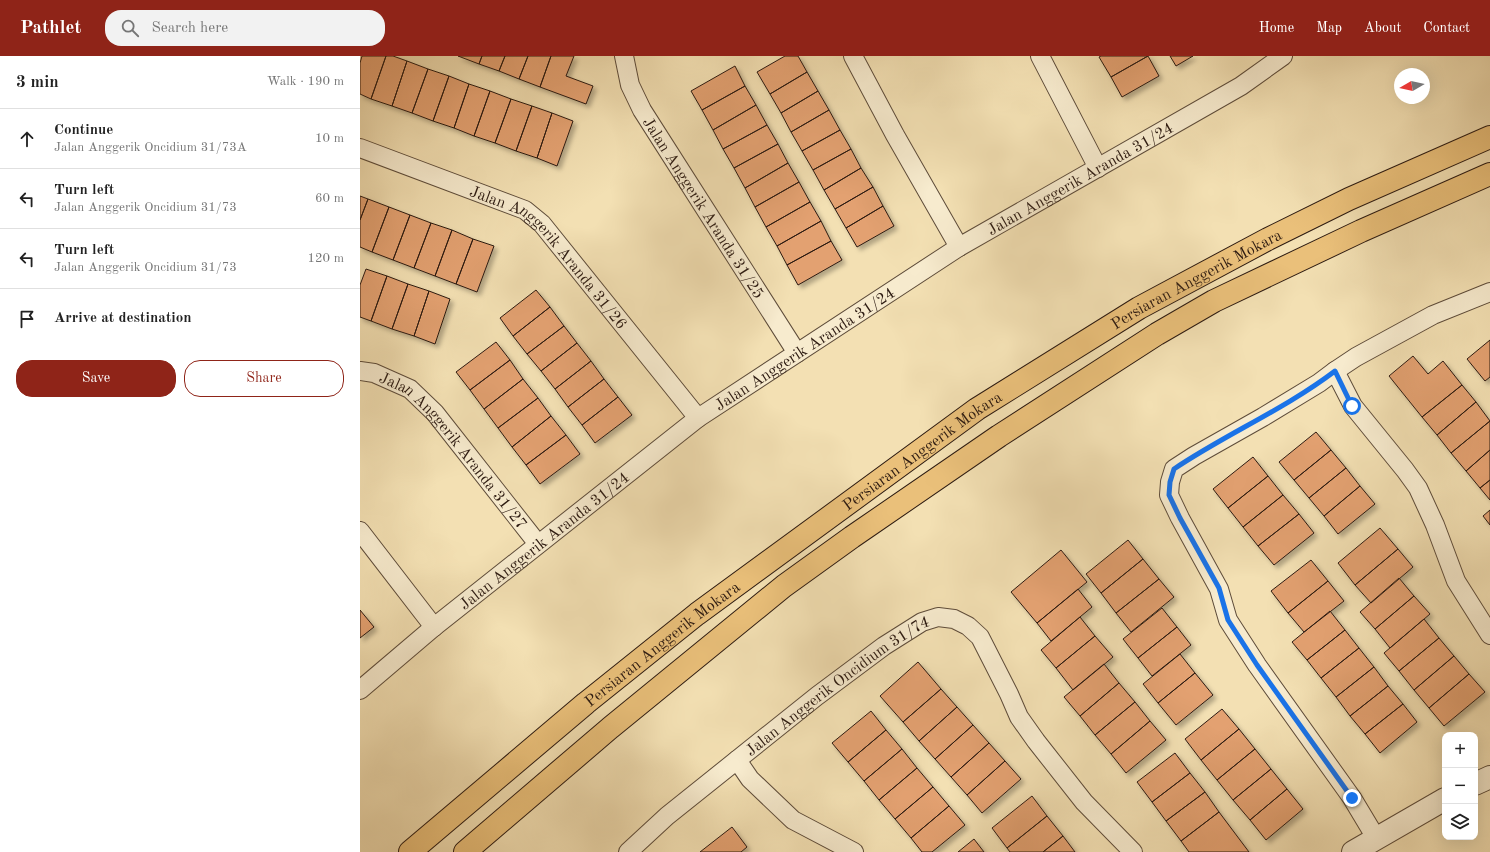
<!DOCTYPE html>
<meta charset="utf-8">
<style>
body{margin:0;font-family:"Old Standard TT",serif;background:#f2f2f2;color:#222}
.controls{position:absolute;right:12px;bottom:12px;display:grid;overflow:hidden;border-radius:8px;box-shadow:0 4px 16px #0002}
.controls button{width:36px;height:36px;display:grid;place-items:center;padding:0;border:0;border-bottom:1px solid #e0e0e0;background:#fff;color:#222;font:20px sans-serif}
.compass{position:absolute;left:1034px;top:12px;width:36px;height:36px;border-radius:50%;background:#fff;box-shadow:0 4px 16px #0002;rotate:261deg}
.stop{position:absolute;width:12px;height:12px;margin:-9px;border:3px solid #1a73e8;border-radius:50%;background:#fff}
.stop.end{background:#1a73e8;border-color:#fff;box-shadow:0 1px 4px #0008}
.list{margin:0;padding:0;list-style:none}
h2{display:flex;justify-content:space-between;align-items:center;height:52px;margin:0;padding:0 16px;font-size:17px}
h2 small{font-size:13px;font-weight:400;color:#767676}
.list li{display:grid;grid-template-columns:26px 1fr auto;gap:12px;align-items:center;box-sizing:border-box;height:60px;padding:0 16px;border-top:1px solid #e0e0e0}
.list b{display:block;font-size:15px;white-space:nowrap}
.list p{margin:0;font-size:13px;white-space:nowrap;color:#767676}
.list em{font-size:13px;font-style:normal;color:#767676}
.actions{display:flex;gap:8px;padding:12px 16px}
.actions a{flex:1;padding:9px 0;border:1px solid #8f2418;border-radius:16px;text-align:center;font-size:14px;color:#8f2418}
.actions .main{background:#8f2418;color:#fff}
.icon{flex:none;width:22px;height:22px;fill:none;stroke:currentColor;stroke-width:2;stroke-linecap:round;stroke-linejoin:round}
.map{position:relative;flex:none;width:1130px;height:796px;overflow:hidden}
header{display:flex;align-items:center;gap:24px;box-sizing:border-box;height:56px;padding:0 20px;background:#8f2418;color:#fff}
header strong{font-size:19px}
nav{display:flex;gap:22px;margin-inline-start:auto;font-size:14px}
.search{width:280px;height:36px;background:#f2f2f2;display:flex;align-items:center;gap:10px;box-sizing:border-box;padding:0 14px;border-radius:16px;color:#767676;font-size:15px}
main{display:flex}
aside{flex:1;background:#fff}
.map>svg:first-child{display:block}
.building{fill:#e3a171;stroke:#2c1a11;filter:url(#shadow)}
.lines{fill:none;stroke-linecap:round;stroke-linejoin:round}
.minor-casing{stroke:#5e4c3a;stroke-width:20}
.tertiary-casing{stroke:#5e4c3a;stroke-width:24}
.primary-casing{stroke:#2c1a11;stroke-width:24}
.minor{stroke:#f7ebce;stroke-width:18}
.tertiary{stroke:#f7ebce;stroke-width:22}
.primary{stroke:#eac07a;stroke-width:22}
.route{stroke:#1a73e8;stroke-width:5}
.labels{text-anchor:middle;stroke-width:3.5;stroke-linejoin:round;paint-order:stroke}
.street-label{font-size:16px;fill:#2c1a11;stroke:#f7ebce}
</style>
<header>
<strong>Pathlet</strong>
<div class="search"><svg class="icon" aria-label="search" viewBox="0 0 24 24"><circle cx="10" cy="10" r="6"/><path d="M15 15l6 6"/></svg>Search here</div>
<nav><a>Home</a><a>Map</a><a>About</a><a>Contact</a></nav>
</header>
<main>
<aside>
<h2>3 min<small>Walk · 190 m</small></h2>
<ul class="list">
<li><svg class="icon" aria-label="ahead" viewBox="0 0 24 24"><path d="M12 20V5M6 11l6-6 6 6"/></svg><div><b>Continue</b><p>Jalan Anggerik Oncidium 31/73A</p></div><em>10 m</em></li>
<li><svg class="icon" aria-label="left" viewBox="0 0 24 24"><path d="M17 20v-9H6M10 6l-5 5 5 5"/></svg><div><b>Turn left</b><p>Jalan Anggerik Oncidium 31/73</p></div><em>60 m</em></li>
<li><svg class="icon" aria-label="left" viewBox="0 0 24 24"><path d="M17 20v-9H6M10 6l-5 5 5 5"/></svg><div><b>Turn left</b><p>Jalan Anggerik Oncidium 31/73</p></div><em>120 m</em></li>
<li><svg class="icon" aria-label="arrive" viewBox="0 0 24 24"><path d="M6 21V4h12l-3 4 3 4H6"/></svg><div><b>Arrive at destination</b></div></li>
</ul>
<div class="actions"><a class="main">Save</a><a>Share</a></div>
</aside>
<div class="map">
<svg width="1130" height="796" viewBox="0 0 1130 796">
<defs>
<filter id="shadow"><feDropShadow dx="3.5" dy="3.5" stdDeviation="2" flood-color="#0004"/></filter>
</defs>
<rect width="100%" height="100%" fill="#f3e0b3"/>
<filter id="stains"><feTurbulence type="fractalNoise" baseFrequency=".005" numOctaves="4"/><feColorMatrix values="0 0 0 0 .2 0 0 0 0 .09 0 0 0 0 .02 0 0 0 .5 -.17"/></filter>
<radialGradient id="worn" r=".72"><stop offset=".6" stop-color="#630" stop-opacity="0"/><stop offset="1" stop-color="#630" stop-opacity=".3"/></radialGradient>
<path class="building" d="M2,0h24l-15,43 -11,-5v-31z
M26,0h7l14,5 -15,45 -21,-7z
M98,0h24l-3,8z
M122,0h23l-6,15 -20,-7z
M145,0h23l-9,23 -20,-8z
M168,0h23l-11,31 -21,-8z
M191,0h23l-8,20 27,10 -7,18 -46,-17z
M425,0h13l9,16 -37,22 -13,-22z
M741,0h47l-37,21 -12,-20z
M788,0l11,20 -37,21 -11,-20z
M810,0h23l-17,10z
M47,5l21,8 -16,44 -20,-7z
M375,10l10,20 -43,24 -11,-19z
M68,13l21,7 -16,45 -21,-8z
M447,16l11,19 -37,22 -11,-19z
M89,20l20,8 -15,44 -21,-7z
M109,28l21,7 -16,45 -20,-8z
M385,30l11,19 -43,25 -11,-20z
M130,35l21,8 -16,44 -21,-7z
M458,35l11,19 -38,22 -10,-19z
M151,43l21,7 -16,45 -21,-8z
M396,49l11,20 -44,24 -10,-19z
M172,50l20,7 -15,45 -21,-7z
M469,54l11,20 -38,21 -11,-19z
M192,57l21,8 -16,45 -20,-8z
M407,69l11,19 -44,24 -11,-19z
M480,74l11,19 -38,21 -11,-19z
M418,88l10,19 -43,25 -11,-20z
M491,93l10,19 -37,22 -11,-20z
M428,107l11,19 -44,25 -10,-19z
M501,112l12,19 -38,22 -11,-19z
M439,126l11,20 -44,25 -11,-20z
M513,131l10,19 -37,22 -11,-19z
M0,140l8,3 -8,21z
M8,143l21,8 -17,45 -12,-5v-27z
M450,146l11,19 -44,25 -11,-19z
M523,150l11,20 -37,21 -11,-19z
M29,151l21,8 -17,45 -21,-8z
M50,159l21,8 -17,45 -21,-8z
M461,165l10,20 -44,24 -10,-19z
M71,167l21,7 -17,46 -21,-8z
M92,174l21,9 -17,45 -21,-8z
M113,183l21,7 -17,46 -21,-8z
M471,185l11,19 -44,25 -11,-20z
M6,213l21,7 -16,45 -11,-4v-32z
M27,220l21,8 -16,45 -21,-8z
M48,228l21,7 -15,45 -22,-7z
M176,234l14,17 -37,29 -13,-18z
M69,235l21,8 -15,45 -21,-8z
M190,251l14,19 -37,28 -14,-18z
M204,270l13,17 -36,28 -14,-17z
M1130,284v37l-5,4 -18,-22z
M136,286l14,18 -40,30 -14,-18z
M217,287l14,18 -36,28 -14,-18z
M1053,300l15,18 15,-13 19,24 -40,32 -33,-41z
M150,304l13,19 -39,30 -14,-19z
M231,305l13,18 -36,28 -13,-18z
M163,323l15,19 -40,30 -14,-19z
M244,323l14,18 -36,28 -14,-18z
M1102,329l14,17 -39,33 -15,-18z
M258,341l14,18 -37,28 -13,-18z
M178,342l13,18 -39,31 -14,-19z
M1116,346l14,19 -39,32 -14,-18z
M191,360l15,19 -40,30 -14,-18z
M1130,365v29l-24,21 -15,-18z
M956,376l15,18 -37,30 -15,-18z
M206,379l14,19 -40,30 -14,-19z
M971,394l15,18 -37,30 -15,-18z
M1130,394v30l-10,8 -14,-17z
M893,401l15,19 -40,32 -15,-19z
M986,412l14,18 -36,30 -15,-18z
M908,420l15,19 -40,32 -15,-19z
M1130,424v20l-10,-12z
M1000,430l15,18 -37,30 -14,-18z
M923,439l16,19 -41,32 -15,-19z
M1130,454v15l-7,-9z
M939,458l15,19 -40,32 -16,-19z
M1020,472l18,21 -43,36 -17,-22z
M768,484l15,19 -42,34 -15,-19z
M1038,493l15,18 -42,36 -16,-18z
M701,494l26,32 -50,41 -26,-31z
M783,503l16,20 -43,34 -15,-20z
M951,504l17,21 -40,32 -17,-22z
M1039,522l15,18 -39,33 -15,-17z
M799,523l15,18 -43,35 -15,-19z
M968,525l16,20 -40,31 -16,-19z
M718,533l14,18 -41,34 -14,-18z
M1054,540l16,18 -40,34 -15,-19z
M802,552l15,19 -39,31 -15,-19z
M0,554l14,17 -14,11z
M970,555l15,19 -38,30 -15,-18z
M720,561l15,19 -39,32 -15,-18z
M1064,563l15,19 -40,33 -15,-18z
M817,571l14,18 -39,31 -14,-18z
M985,574l14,18 -38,30 -14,-18z
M735,580l18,21 -40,33 -17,-22z
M1079,582l15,18 -40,34 -15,-19z
M999,592l15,19 -38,30 -15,-19z
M820,598l15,19 -37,30 -15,-19z
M1094,600l15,18 -40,34 -15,-18z
M558,606l23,27 -38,33 -23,-26z
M744,608l15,19 -39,33 -16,-19z
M1014,611l14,19 -38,30 -14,-19z
M835,617l18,22 -37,30 -18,-22z
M1109,618l16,18 -41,34 -15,-18z
M759,627l16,19 -40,33 -15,-19z
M1028,630l15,18 -38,30 -15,-18z
M581,633l16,18 -38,34 -16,-19z
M775,646l15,19 -39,33 -16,-19z
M1043,648l14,18 -37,31 -15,-19z
M597,651l16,18 -38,34 -16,-18z
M862,653l17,20 -38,31 -16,-21z
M511,655l15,19 -38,32 -16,-19z
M790,665l16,19 -40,33 -15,-19z
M613,669l16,18 -38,34 -16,-18z
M879,673l16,20 -38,31 -16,-20z
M526,674l16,19 -38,32 -16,-19z
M629,687l16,18 -38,34 -16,-18z
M542,693l15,19 -38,32 -15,-19z
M895,693l16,20 -38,31 -16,-20z
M815,697l15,20 -38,29 -15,-20z
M645,705l16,18 -39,34 -15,-18z
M557,712l16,19 -38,32 -16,-19z
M911,713l16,20 -37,31 -17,-20z
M830,717l15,19 -39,29 -14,-19z
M573,731l16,19 -38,32 -16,-19z
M927,733l16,20 -37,31 -16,-20z
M845,736l14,20 -38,29 -15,-20z
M672,740l15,20 -40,32 -15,-20z
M589,750l16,19 -33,27h-10l-11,-14z
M859,756l30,40h-60l-8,-11z
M687,760l16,20 -20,16h-33l-3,-4z
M372,771l15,20 -6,5h-41z
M703,780l12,16h-32z
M614,783l10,13h-26z"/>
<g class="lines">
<defs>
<g id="minor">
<path id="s1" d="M264,0l6,29 12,25 155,243"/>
<path d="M493,0l42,79 64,112"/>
<path d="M680,0l58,112"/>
<path id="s2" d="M0,92l165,62 17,14 156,194"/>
<path id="s3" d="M0,315l14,2 36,16 25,24 103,131"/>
<path d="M975,315l18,35 52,64 13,18 17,37 21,56 34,54"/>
<path d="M0,475l74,96"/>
<path id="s4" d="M0,634l74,-63 264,-209 261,-171 282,-161 42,-30"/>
<path d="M377,704l13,19 43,41 61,32"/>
<path d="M1016,782l-24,-40 -95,-133 -29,-45 -9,-31 -39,-71 -11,-23 1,-13 4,-13 20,-13 69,-39 56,-34 16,-12 21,-14 77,-42 57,-23"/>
<path id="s5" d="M268,796l39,-36 150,-120 67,-50 38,-24 16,-5 16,2 14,7 12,11 29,57 10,23 17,24 48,61 49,50"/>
</g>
<path id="tertiary" d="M1115,728l15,-7
M993,796l92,-53"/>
<g id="primary">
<path id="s6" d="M50,796l176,-149 111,-89 280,-205 162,-101 129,-69 81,-40 141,-62"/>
<path d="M105,796l145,-124 174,-142 68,-49 147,-101 158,-102 57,-33 147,-70 129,-57"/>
</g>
</defs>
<use href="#minor" class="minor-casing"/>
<use href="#tertiary" class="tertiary-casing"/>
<use href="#primary" class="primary-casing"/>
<use href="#minor" class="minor"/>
<use href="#tertiary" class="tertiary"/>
<use href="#primary" class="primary"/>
</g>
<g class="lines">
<path class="route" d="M992,350l-17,-35c-50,38 -109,63 -161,98l-4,13 -1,13 11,23 39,70 9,32 29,45 95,133"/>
</g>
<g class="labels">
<g class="street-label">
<text dy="6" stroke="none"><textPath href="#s4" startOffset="885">Jalan Anggerik Aranda 31/24</textPath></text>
<text dy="6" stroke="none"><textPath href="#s1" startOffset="173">Jalan Anggerik Aranda 31/25</textPath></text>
<text dy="6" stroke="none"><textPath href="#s2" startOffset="224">Jalan Anggerik Aranda 31/26</textPath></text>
<text dy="6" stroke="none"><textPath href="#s6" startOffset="975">Persiaran Anggerik Mokara</textPath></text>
<text dy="6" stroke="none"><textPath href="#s4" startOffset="561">Jalan Anggerik Aranda 31/24</textPath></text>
<text dy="6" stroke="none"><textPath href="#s6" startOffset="651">Persiaran Anggerik Mokara</textPath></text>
<text dy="6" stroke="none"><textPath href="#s3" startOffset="127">Jalan Anggerik Aranda 31/27</textPath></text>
<text dy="6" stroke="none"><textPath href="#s4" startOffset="237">Jalan Anggerik Aranda 31/24</textPath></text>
<text dy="6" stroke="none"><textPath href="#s6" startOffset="327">Persiaran Anggerik Mokara</textPath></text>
<text dy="6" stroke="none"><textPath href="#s5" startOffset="268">Jalan Anggerik Oncidium 31/74</textPath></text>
</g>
</g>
<rect width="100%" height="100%" filter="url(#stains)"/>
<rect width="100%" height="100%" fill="url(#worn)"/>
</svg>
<div class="controls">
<button>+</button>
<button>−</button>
<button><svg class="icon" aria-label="layers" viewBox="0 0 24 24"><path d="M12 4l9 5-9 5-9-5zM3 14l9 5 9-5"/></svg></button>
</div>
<svg class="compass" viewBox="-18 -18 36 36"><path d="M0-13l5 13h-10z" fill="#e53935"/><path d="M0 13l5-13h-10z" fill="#767676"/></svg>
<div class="stop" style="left:992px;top:350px"></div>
<div class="stop end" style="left:992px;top:742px"></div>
</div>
</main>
